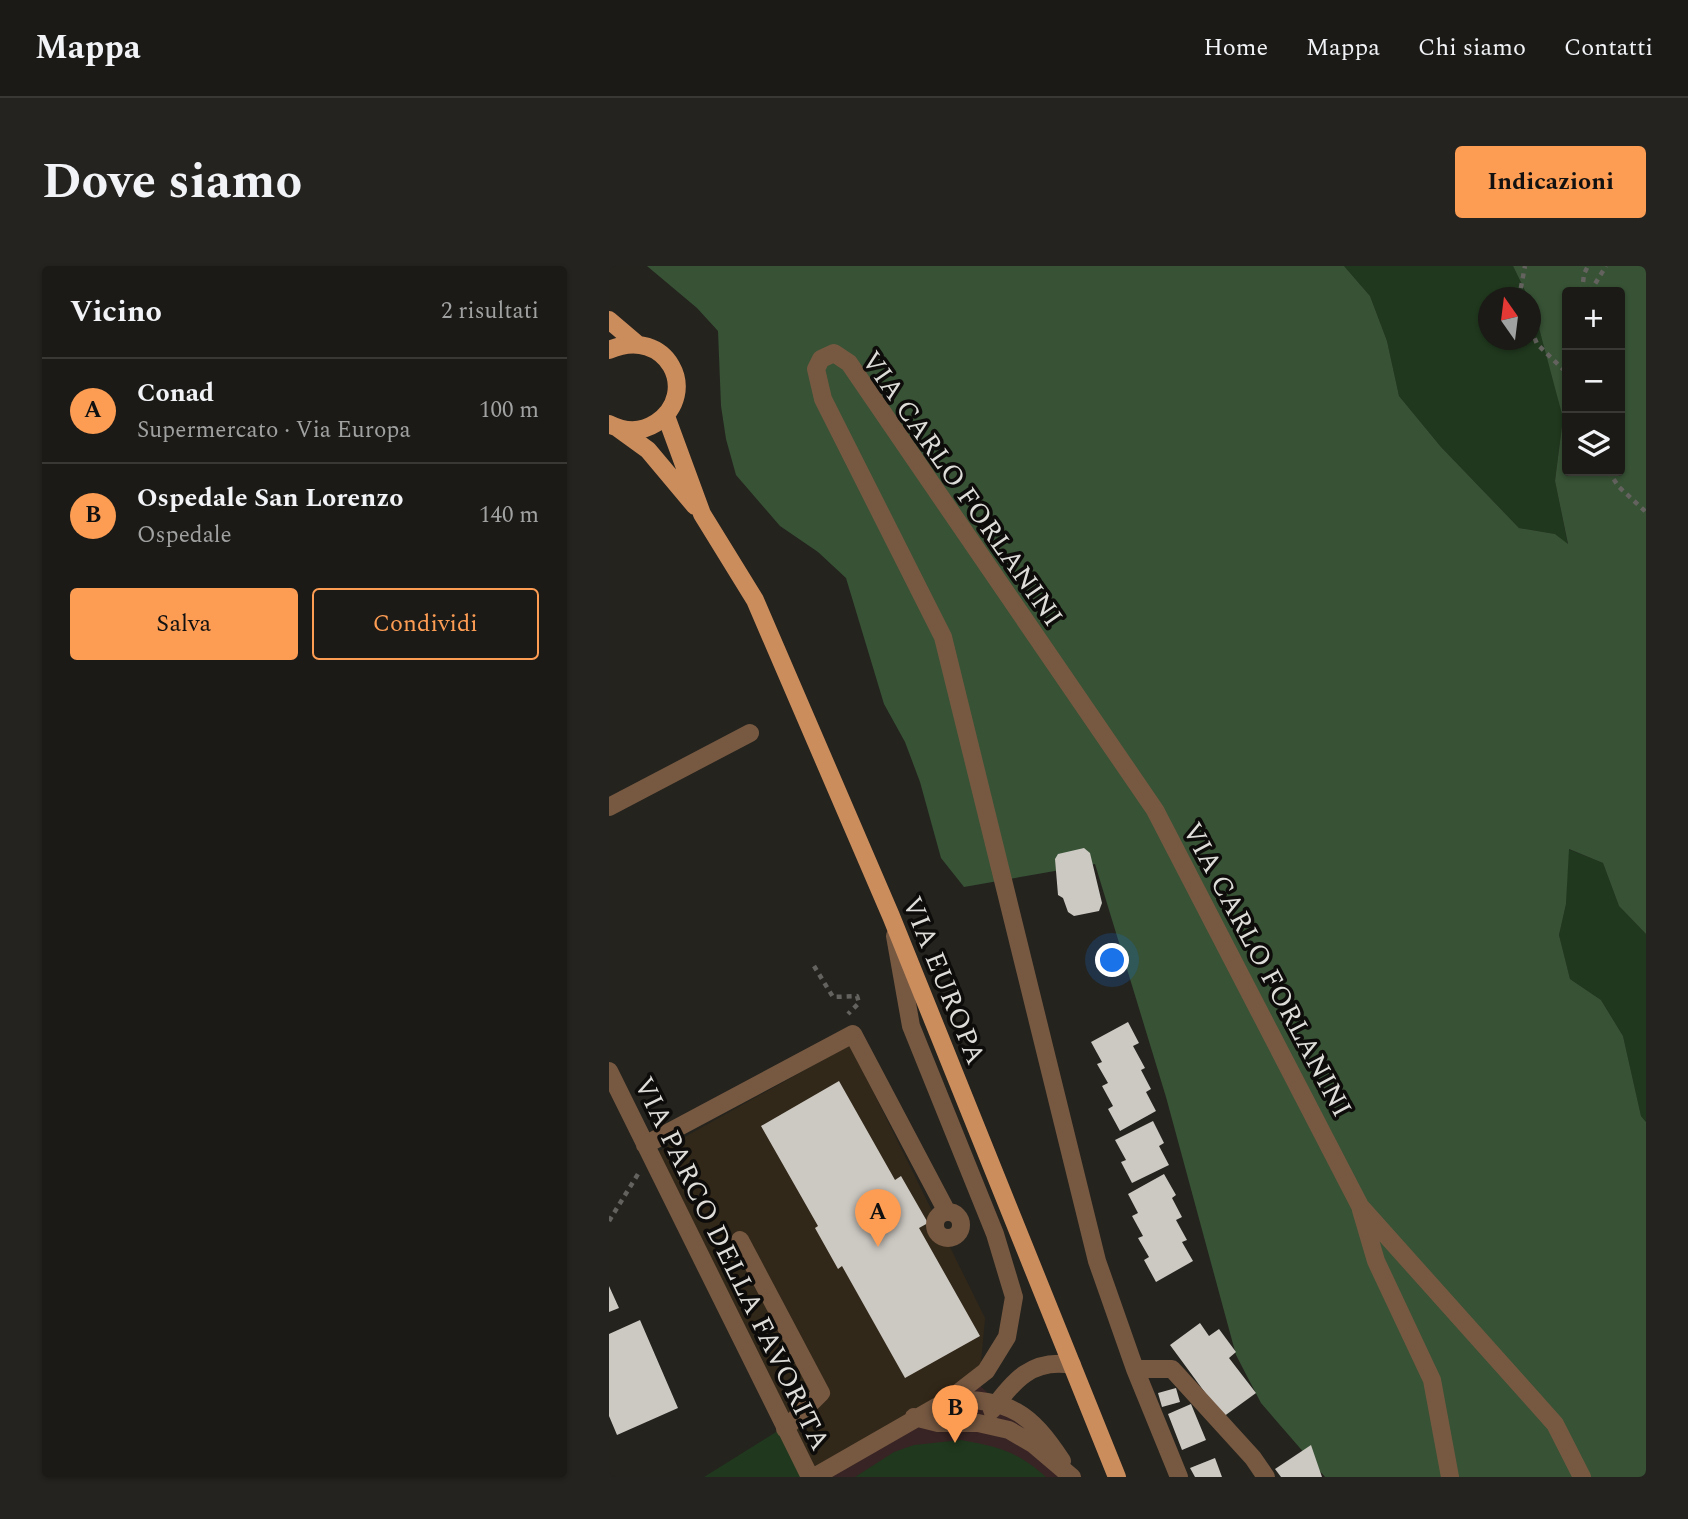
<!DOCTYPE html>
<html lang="it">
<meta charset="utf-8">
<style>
body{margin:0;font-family:Spectral,serif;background:#24231f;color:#f1f3f6}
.controls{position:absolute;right:21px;top:21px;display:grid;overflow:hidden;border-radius:7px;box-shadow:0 2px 5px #0004}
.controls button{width:63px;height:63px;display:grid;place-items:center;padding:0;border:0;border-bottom:2px solid #393835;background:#1b1a16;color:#f1f3f6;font:35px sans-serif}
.compass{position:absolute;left:869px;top:21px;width:63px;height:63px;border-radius:50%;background:#1b1a16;box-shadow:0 2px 5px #0004;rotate:346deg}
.you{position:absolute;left:504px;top:695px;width:24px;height:24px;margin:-18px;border:5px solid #fff;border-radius:50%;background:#1a73e8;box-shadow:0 0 0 10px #1a73e833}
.badge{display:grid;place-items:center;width:46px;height:46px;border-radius:50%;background:#fd9d54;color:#111;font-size:23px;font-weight:700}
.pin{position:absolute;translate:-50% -58px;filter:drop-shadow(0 2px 4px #0008)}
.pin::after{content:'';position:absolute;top:37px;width:24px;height:21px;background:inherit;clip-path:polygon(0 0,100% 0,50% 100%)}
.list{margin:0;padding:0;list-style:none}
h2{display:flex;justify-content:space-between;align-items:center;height:91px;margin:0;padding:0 28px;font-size:30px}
h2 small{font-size:23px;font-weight:400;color:#a0a1a1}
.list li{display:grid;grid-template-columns:46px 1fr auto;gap:21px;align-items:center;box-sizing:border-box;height:105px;padding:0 28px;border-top:2px solid #393835}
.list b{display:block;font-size:26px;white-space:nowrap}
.list p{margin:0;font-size:23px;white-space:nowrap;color:#a0a1a1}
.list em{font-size:23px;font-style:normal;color:#a0a1a1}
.actions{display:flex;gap:14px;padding:21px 28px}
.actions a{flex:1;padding:16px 0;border:2px solid #fd9d54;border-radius:7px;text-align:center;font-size:24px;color:#fd9d54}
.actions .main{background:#fd9d54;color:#111}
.icon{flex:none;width:38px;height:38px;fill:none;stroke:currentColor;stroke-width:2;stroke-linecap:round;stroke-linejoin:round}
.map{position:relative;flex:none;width:1037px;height:1211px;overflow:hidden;border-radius:7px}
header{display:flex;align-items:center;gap:42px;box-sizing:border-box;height:98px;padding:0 35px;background:#1b1a16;border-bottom:2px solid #393835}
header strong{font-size:33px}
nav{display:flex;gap:38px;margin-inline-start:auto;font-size:24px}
.intro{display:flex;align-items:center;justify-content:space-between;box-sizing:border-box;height:168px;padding:0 42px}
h1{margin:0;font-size:49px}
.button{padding:18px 32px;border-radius:7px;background:#fd9d54;color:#111;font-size:24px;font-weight:700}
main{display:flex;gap:42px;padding:0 42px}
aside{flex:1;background:#1b1a16;border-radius:7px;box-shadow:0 2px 5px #0004}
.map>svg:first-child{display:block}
.commercial{fill:#322819}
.medical{fill:#382424}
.green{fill:#20381e}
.forest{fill:#375235;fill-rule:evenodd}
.building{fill:#ccc8c2}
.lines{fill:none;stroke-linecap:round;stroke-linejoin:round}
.path{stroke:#63625e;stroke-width:4.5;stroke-dasharray:5 5;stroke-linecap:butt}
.minor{stroke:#775942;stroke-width:18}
.major{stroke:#cc8d5d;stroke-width:18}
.labels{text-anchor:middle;stroke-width:7;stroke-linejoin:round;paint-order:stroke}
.street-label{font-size:28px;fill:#dddcd9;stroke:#0d0c0a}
</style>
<header>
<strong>Mappa</strong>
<nav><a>Home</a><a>Mappa</a><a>Chi siamo</a><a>Contatti</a></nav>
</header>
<div class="intro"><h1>Dove siamo</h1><a class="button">Indicazioni</a></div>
<main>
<aside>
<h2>Vicino<small>2 risultati</small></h2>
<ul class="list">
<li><span class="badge">A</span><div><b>Conad</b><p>Supermercato · Via Europa</p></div><em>100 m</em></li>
<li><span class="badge">B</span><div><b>Ospedale San Lorenzo</b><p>Ospedale</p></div><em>140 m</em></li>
</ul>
<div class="actions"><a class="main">Salva</a><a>Condividi</a></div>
</aside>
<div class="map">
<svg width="1037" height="1211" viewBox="0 0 1037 1211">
<rect width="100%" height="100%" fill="#24231e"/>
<path class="commercial" d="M241,779l135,273 -6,67 -171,90 -154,-321z"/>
<path class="medical" d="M370,1119l92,84 4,8h-270z"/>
<path class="green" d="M735,0h169l15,31 -39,1v42h42v-36l16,49 16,65 -8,63 13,64 -13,-11 -36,-6 -78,-81 -42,-51 -12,-55 -17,-45z
M959,583l35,14 16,43 27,28v188l-5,-6 -18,-80 -22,-36 -31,-21 -11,-44 7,-31z
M175,1161l21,50h-101z
M352,1174c39,7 55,11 85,37h-191l39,-25 20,-7z"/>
<path class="forest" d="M38,0h697l26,30 17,45 12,55 42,51 78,81 36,6 13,10 -13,-63 8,-63 -32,-120 -3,-1 -15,-31h133v668l-27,-28 -16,-43 -34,-14 -3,55 -7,31 11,44 31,21 22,36 18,80 5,6v355h-321l-64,-74 -25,-48 -70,-258 -71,-233 -131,23 -23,-29 -21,-76 -15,-40 -21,-38 -38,-126 -28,-26 -38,-26 -44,-51 -10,-36 -5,-33 -3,-75 -21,-23zM958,26h53v179h-53z"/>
<path class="building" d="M475,582l6,5 12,50 -3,8 -25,5 -6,-4 -5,-14 -5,-3 -3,-36 3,-5z
M519,756l11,21 -6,3 12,22 -4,2 10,19 -5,3 10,19 -36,20 -12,-22 5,-3 -11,-20 6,-3 -11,-19 5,-2 -11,-20z
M230,815l56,99 6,-4 27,47 -9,5 61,108 -75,42 -63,-112 -4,3 -23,-41 3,-2 -57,-100z
M544,855l11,22 -5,3 10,19 -37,18 -11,-21 5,-2 -11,-20z
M555,908l12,21 -4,3 10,19 -6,3 11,20 -5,2 11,19 -37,21 -12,-22 5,-3 -11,-19 5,-2 -11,-20 6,-3 -10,-19z
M0,1020l10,22 -10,4z
M31,1054l38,88 -61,27 -8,-19v-82z
M591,1057l9,13 10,-7 17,23 -7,6 27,35 -33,24 -53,-72z
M567,1122l4,14 -18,5 -4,-14z
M582,1138l15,36 -24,10 -14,-36z
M702,1179l11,32h-41l-6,-8z
M606,1192l7,19h-27l-5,-9z"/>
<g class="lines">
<path class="path" d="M973,26l2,-18 4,-8
M981,26l16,-26
M910,32l6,-32
M922,63l6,15 30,29
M999,205l11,16 27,25
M205,700l19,31 24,-1 2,7 -11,11
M0,955l29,-47"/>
<path class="minor" d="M0,541l141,-74
M0,805l201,406
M36,879l208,-111 94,178
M752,944l15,51 56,119 18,97
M326 959a13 13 0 1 1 26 0a13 13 0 1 1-26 0Z
M131,974l81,153 -36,36
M526,1103h37l81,89 13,19
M341,1133c60,1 79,12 112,62
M383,1144c21,-29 40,-52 80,-45
M305,1151l24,6h40l31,7 24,14 39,33
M205,1211l136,-78 36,-28 21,-34 7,-40 -19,-63 -84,-208 -16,-90
M570,1211l-44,-108 -38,-108 -154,-624 -120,-238 -7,-30 5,-10 13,-6 15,10 306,447 205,396 195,218 27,53"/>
<path class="major" d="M0,54l27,23
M0,84c58,-25 92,43 47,73 -16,10 -31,9 -47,1
M57,150l36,98 53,86 136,316 226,561
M10,163l29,21 47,56"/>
</g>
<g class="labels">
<g class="street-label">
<text transform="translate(354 222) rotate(55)" y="10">VIA CARLO FORLANINI</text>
<text transform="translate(659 703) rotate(62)" y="10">VIA CARLO FORLANINI</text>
<text transform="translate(336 714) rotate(68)" y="10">VIA EUROPA</text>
<text transform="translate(124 997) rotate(64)" y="10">VIA PARCO DELLA FAVORITA</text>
</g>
</g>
</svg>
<div class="controls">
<button>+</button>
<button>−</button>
<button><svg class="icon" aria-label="layers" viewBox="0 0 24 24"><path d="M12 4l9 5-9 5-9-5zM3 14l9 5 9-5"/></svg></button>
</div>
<svg class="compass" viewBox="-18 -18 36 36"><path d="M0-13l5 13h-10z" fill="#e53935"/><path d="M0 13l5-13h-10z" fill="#a0a1a1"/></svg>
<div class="you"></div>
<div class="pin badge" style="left:269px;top:981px">A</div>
<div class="pin badge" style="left:346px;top:1177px">B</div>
</div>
</main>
